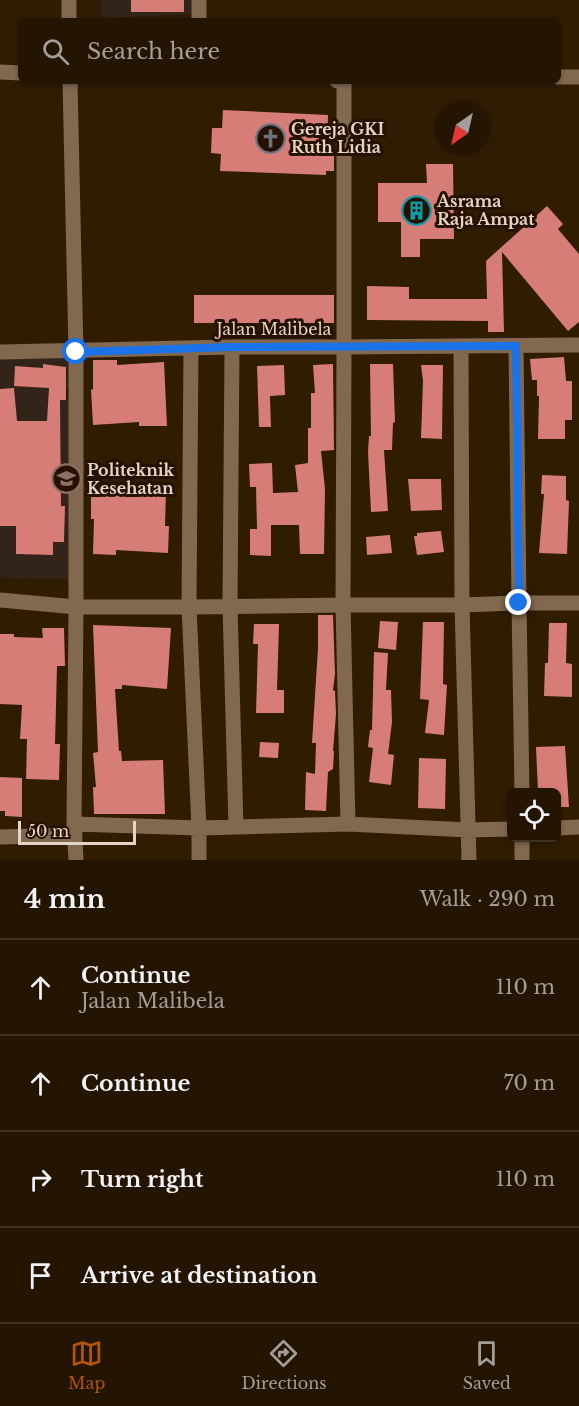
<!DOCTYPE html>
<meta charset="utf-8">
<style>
body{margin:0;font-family:"Libre Baskerville",serif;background:#2c1d0c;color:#f1f3f6}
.controls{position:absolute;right:18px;bottom:18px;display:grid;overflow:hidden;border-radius:9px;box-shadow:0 2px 4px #0004}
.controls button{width:54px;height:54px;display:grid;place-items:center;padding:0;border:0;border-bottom:2px solid #413324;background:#241402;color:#f1f3f6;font:30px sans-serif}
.compass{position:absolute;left:435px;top:102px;width:54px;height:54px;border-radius:50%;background:#241402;box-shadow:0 2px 4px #0004;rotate:214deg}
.scale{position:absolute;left:18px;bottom:15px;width:118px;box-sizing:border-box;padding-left:6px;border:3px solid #e4d5c7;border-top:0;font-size:16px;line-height:21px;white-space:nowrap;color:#e4d5c7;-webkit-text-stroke:4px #261100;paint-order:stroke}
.stop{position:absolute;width:18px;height:18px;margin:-14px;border:4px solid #1a73e8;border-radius:50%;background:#fff}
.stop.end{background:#1a73e8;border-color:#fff;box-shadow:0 2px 6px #0008}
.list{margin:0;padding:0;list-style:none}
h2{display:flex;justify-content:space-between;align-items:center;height:78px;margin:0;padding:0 24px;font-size:26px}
h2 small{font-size:20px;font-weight:400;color:#a39e99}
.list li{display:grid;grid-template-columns:39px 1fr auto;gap:18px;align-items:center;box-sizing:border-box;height:96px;padding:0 24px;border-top:2px solid #413324}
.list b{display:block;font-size:22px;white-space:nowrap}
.list p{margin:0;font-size:20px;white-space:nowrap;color:#a39e99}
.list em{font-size:20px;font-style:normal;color:#a39e99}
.icon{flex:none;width:33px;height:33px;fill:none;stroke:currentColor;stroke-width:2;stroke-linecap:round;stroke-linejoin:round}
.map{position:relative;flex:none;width:579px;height:860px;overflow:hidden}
.search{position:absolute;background:#241402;box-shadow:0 2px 4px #0004;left:18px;right:18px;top:18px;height:66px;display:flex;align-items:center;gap:15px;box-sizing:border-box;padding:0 21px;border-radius:9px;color:#a39e99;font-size:22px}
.sheet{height:462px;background:#241402}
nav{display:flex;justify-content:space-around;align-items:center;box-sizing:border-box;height:84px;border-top:2px solid #413324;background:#241402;font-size:16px;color:#a39e99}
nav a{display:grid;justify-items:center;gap:3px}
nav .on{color:#b45309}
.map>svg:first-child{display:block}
.education{fill:#332419;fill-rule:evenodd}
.building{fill:#d77d78}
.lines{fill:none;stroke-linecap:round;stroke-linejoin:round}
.minor{stroke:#81684e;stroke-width:15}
.route{stroke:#1a73e8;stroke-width:8}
.labels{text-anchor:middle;stroke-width:6;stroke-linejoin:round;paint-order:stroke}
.poi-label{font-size:16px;font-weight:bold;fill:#e4d5c7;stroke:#261100;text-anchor:start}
.street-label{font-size:16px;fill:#e4d5c7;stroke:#261100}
</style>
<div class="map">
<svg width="579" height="860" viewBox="0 0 579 860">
<rect width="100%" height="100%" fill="#301b03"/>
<path class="education" d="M101,0h30l1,12h52v-12h8l1,14 -91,4z
M0,349l73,2 -4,228 -69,-1v-52h10l1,-72 -11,-1v-5h9v-27l-9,-1v-8l16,-1 -2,-23 -14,1zM43,364l24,3 -1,18 -24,-2zM15,366l22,1v20l-23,-1zM49,387l20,1v12l-21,-1zM15,421h45l1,84h-44zM26,507l38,-1 1,15h-39zM50,524h15l-1,18 -15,-1zM16,533h30v22l-30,-1z"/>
<path class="building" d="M131,0h53v12h-53z
M223,110l105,5 -1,33h7v23h-8v4l-106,-4 1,-17 -10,-1 1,-25h10z
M426,164h27l1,75h-34v18h-19v-35h-23v-39h49z
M547,206l16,18 -5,5 21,25v68l-11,9 -66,-79 2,80h-16v-11l-121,-1v-34l42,1v12h78l-1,-38z
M194,295h140v28h-140z
M564,357l2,24h6v39h-7v19h-27l1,-43h-2v-16h-5l-2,-21z
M93,360h24v5l47,-3 3,64h-28v-4l-46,3 -2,-36 2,1z
M43,364l23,3v33h-6l1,106h4l-1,36h-11v13l-37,-1v-28h-16v-137l14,-1 3,33h30l2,-33 -35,-2 1,-20 28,2z
M333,364l1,86 -13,1 4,38 -1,65h-24l-1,-29h-28v31l-21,-1v-26h7l-1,-42h-6l-1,-23 23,-1 1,30 25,-1 -3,-27 13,-2v-35h3v-35h4l-2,-28z
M370,364h23l2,58 -2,1 -1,27h-8l4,61 -17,1 -3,-60 1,-16h2z
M284,365l1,30 -15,1 1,31h-12l-2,-61z
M421,365h22l-1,74 -21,-1 2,-57z
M542,475l24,1v24l3,1 -2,53 -28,-1 5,-59h-3z
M408,479h33l1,31 -31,1z
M91,489l75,2 -1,35h4l-1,27 -52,-3v5l-23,-1 1,-35h-3z
M441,531l3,21 -27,3 -3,-19h3v-3z
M390,535l2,18 -25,2 -1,-18z
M318,615h15l2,59 -2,16 2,1 1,23 -3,37h1l-1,18 -5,3 -2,39 -21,-1 1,-38 9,2 1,-31h-4l6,-95z
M380,621l18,1 -2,28 -18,-2z
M423,622h21l-1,62 4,1 -3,50 -19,-2 4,-33 -9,-1z
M549,623h18l-1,40 6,1v33l-28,-1 1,-33h3z
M254,624h25l-2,66h7v23h-28l2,-69h-5z
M93,625l78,3 -4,61 -45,-4v4h-7l4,62h2l1,10 41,-1 2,54h-71l-1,-27h3l-3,-34 5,-1z
M42,628h22l1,38h-8l-2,78h5l-1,36 -33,-1 1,-40h-7l2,-34 -22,-1v-70h14v3l29,1z
M374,652l14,1 -2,37h5l1,32 -4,32 6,1 -3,30 -22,-3 4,-34 -5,-1 2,-17h2z
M260,742l19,1 -1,15 -19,-1z
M565,746l4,61h-13v-15h-18l-2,-45z
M419,758l27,1 -1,50 -27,-1z
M0,777l22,1v39l-17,-1v-5h-5z"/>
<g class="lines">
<path class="minor" d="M69,0v21
M199,0v21
M0,72l21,1
M558,77h21
M70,81l6,271v255h113l10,221 149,-4 120,6 44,-1
M461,346l1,259 57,-2 3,189
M516,346l3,257h60
M232,347l-2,259 6,221
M191,348l-2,259 154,-2 5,219
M0,352l232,-5h112v-266h-7
M0,600l76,7 -2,217 2,36
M74,824l125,4v32
M556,828l23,-1
M0,837l75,-2
M522,838v22
M469,860l-7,-255h-119l1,-258 235,-2"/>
</g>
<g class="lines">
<path class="route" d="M76,352l156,-5 284,-1 3,257"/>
</g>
<defs>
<symbol id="church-ring" viewBox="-11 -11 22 22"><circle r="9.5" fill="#261100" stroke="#6b7280" stroke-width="1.5"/><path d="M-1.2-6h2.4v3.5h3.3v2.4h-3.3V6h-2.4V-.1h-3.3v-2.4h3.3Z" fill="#6b7280"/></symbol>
<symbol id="building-ring" viewBox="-11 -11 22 22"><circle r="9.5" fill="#261100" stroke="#0f9aa8" stroke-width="1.5"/><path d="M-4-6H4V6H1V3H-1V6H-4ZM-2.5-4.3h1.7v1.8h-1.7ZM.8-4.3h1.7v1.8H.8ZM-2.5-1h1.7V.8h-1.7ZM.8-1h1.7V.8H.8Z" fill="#0f9aa8"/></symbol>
<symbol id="university-ring" viewBox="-11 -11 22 22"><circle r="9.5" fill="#261100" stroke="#8d6e63" stroke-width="1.5"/><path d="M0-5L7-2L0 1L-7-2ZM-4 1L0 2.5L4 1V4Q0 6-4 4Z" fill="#8d6e63"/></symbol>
</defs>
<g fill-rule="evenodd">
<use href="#church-ring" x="254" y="122" width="33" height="33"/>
<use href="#building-ring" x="400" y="194" width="33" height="33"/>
<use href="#university-ring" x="50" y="462" width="33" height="33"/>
</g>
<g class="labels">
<g class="poi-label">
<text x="291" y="135">Gereja GKI<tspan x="291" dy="18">Ruth Lidia</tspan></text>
<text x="437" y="207">Asrama<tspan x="437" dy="18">Raja Ampat</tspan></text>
<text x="87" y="476">Politeknik<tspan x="87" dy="18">Kesehatan</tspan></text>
</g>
<g class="street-label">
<text x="274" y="335">Jalan Malibela</text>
</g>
</g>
</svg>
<div class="controls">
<button><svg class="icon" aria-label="locate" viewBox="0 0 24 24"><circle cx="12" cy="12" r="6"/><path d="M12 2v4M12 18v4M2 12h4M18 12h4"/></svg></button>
</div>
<svg class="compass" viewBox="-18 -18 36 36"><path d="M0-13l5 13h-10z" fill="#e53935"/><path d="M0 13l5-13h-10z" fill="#a39e99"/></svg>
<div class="scale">50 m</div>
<div class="stop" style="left:76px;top:352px"></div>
<div class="stop end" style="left:519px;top:603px"></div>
<div class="search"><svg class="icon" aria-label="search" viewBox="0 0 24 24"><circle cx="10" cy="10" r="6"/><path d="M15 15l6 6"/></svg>Search here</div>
</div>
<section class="sheet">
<h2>4 min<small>Walk · 290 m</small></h2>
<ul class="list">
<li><svg class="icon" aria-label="ahead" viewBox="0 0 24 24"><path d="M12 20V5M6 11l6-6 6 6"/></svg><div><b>Continue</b><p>Jalan Malibela</p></div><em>110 m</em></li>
<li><svg class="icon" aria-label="ahead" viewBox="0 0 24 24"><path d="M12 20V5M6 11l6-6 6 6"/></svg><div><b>Continue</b></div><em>70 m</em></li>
<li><svg class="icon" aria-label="right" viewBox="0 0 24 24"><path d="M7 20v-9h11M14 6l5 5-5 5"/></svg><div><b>Turn right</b></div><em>110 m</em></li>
<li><svg class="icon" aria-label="arrive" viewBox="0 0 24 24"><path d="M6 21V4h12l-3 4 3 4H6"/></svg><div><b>Arrive at destination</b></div></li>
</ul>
</section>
<nav>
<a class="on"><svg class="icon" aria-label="map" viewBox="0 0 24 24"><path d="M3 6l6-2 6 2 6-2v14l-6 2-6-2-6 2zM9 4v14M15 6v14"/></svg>Map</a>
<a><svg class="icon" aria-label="directions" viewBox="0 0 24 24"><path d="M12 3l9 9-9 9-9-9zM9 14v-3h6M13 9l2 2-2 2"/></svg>Directions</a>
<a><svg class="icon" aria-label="saved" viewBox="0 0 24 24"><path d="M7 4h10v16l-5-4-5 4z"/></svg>Saved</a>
</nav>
